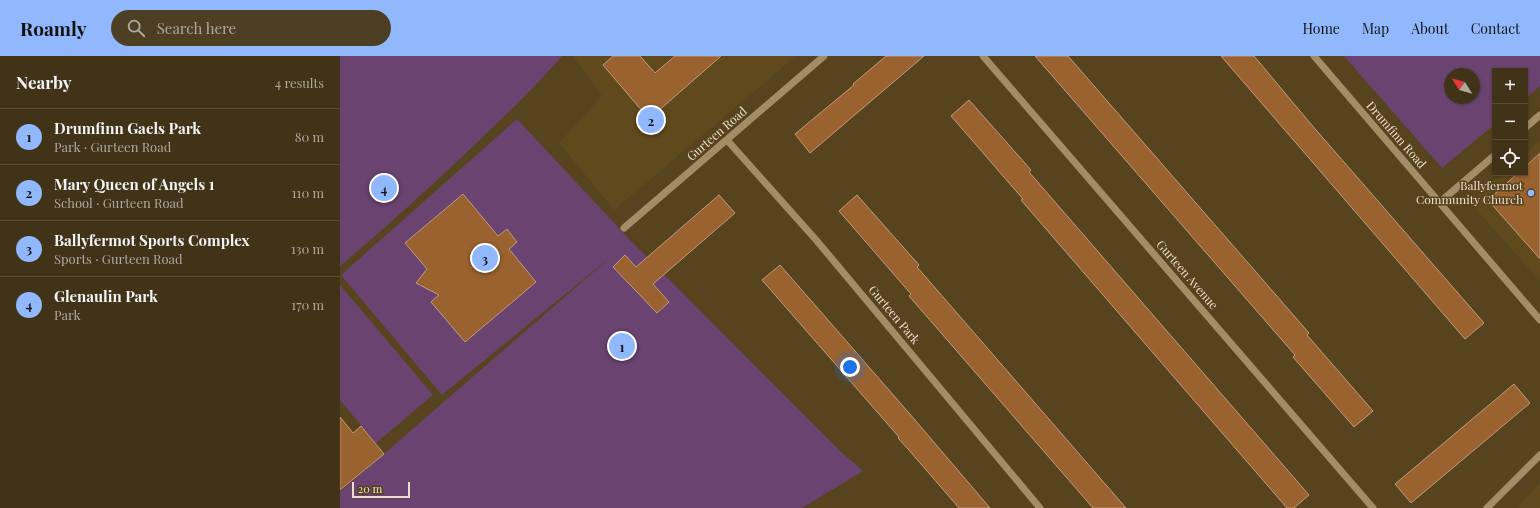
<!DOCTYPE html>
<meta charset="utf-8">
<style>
body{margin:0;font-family:"Playfair Display",serif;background:#4c3f24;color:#f1f3f6}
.controls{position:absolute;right:12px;top:12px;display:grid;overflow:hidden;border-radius:0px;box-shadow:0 1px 3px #0004}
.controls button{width:36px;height:36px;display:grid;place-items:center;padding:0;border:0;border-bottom:1px solid #5a4e36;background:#413317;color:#f1f3f6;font:20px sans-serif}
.compass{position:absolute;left:1104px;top:12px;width:36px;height:36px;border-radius:50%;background:#413317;box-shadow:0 1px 3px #0004;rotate:307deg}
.scale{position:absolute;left:12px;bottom:10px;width:58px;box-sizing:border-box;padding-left:4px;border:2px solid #ebdfcb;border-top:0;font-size:11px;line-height:14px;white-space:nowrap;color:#ebdfcb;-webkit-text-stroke:3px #57441f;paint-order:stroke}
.you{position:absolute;left:510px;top:311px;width:14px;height:14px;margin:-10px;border:3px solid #fff;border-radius:50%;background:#1a73e8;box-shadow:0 0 0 6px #1a73e833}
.badge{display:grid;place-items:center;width:26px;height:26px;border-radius:50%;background:#91b8fd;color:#111;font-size:13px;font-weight:700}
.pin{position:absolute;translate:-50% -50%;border:2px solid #fff;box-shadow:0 1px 4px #0006}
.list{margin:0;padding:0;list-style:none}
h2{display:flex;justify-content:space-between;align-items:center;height:52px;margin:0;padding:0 16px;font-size:17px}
h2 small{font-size:13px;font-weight:400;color:#aeaaa1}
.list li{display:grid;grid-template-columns:26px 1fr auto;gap:12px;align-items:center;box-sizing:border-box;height:56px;padding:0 16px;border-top:1px solid #5a4e36}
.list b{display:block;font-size:15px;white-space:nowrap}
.list p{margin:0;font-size:13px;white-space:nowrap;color:#aeaaa1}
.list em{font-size:13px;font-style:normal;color:#aeaaa1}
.icon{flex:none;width:22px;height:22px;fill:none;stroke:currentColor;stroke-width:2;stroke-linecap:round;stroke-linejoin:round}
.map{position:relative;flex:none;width:1200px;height:452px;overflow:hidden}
header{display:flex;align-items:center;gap:24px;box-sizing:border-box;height:56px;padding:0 20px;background:#91b8fd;color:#111}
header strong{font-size:19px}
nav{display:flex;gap:22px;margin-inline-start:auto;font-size:14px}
.search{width:280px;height:36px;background:#4c3f24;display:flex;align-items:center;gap:10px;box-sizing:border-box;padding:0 14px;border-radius:22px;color:#aeaaa1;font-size:15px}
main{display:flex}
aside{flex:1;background:#413317}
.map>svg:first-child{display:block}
.built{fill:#60491d}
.green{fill:#6a4371;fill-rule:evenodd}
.building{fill:#99622f;stroke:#bf9c7f}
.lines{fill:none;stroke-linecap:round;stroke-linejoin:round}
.minor{stroke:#a28d67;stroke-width:7}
.poi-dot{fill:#91b8fd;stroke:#57441f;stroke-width:1.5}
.labels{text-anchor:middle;stroke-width:3;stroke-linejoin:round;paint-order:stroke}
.street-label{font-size:12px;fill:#ebdfcb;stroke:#57441f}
.poi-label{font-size:12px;fill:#ebdfcb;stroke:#57441f;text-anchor:end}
</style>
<header>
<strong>Roamly</strong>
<div class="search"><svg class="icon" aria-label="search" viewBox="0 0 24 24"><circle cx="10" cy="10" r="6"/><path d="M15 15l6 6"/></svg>Search here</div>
<nav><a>Home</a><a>Map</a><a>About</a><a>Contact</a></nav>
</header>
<main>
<aside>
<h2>Nearby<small>4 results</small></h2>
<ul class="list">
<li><span class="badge">1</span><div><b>Drumfinn Gaels Park</b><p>Park · Gurteen Road</p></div><em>80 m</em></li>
<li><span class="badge">2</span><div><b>Mary Queen of Angels 1</b><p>School · Gurteen Road</p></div><em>110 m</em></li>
<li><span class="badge">3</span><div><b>Ballyfermot Sports Complex</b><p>Sports · Gurteen Road</p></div><em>130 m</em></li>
<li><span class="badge">4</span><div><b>Glenaulin Park</b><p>Park</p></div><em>170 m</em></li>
</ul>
</aside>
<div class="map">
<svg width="1200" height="452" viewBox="0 0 1200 452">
<rect width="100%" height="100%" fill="#57441f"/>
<path class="built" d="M235,0h221l-182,154 -55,-67 43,-47 -28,-38z
M1200,84v141l-66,-74 1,-9 28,-25h22v-19z
M1200,427v25h-24z"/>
<path class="green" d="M0,0h222c-31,36 -65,67 -99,100 -41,38 -81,75 -123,110z
M1004,0h196v30l-15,13v-28h-30v53l-53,44zM1110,18h24v24h-24z
M177,63l113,121 210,211 23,20 -61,37h-462v-16l273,-237 -171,140 -101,-120z
M0,229l93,110 -57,48 -36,-43z"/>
<path class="building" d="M273,0h27l15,17 20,-17h46l-72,63 -46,-54z
M546,0h38l-114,97 -15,-19 59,-49 -1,-1z
M695,0h33l241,277 -2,2 66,76 -19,16 -61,-70 2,-2z
M881,0h33l56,67 174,200 -19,16z
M629,44l62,70 -2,2 280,323 -15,13h-7l-266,-308 2,-1 -72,-83z
M1200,97v106l-52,-59 30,-27h7v-6z
M123,138l35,42 9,-7 10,13 -8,7 27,33 -71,60 -34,-40 8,-7 -23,-12 11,-14 -22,-26z
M379,139l16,18 -82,71 16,18 -12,11 -44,-46 12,-12 11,12z
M517,139l62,70 -2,2 209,241h-33l-184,-212 2,-2 -72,-83z
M440,209l129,148 81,95h-31l-51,-59 -10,-11 1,-1 -137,-157z
M1174,328l16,19 -119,100 -16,-19z
M0,361l13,16 8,-7 23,28 -44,36z"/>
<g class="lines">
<path class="minor" d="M643,0l390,452
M974,0l226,264
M1185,72l15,-13
M387,84l90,101 223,267
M1100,146l55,-47
M284,172l200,-172
M1147,452l53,-53"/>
</g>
<circle class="poi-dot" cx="1191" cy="137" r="4"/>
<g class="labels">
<g class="street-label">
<text transform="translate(377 78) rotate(-41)" y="4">Gurteen Road</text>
<text transform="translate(1056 79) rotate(49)" y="4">Drumfinn Road</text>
<text transform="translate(847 219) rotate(49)" y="4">Gurteen Avenue</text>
<text transform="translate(554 259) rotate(50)" y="4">Gurteen Park</text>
</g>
<g class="poi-label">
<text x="1183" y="134">Ballyfermot<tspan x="1183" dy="14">Community Church</tspan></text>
</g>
</g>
</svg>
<div class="controls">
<button>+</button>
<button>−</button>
<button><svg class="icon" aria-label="locate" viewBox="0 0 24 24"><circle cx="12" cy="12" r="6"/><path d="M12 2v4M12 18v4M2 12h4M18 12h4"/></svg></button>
</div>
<svg class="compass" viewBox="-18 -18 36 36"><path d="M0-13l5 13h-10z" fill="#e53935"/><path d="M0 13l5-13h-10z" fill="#aeaaa1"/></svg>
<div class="scale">20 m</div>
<div class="you"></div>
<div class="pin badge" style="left:282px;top:290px">1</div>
<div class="pin badge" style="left:311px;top:64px">2</div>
<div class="pin badge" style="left:145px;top:202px">3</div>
<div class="pin badge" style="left:44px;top:132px">4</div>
</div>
</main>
